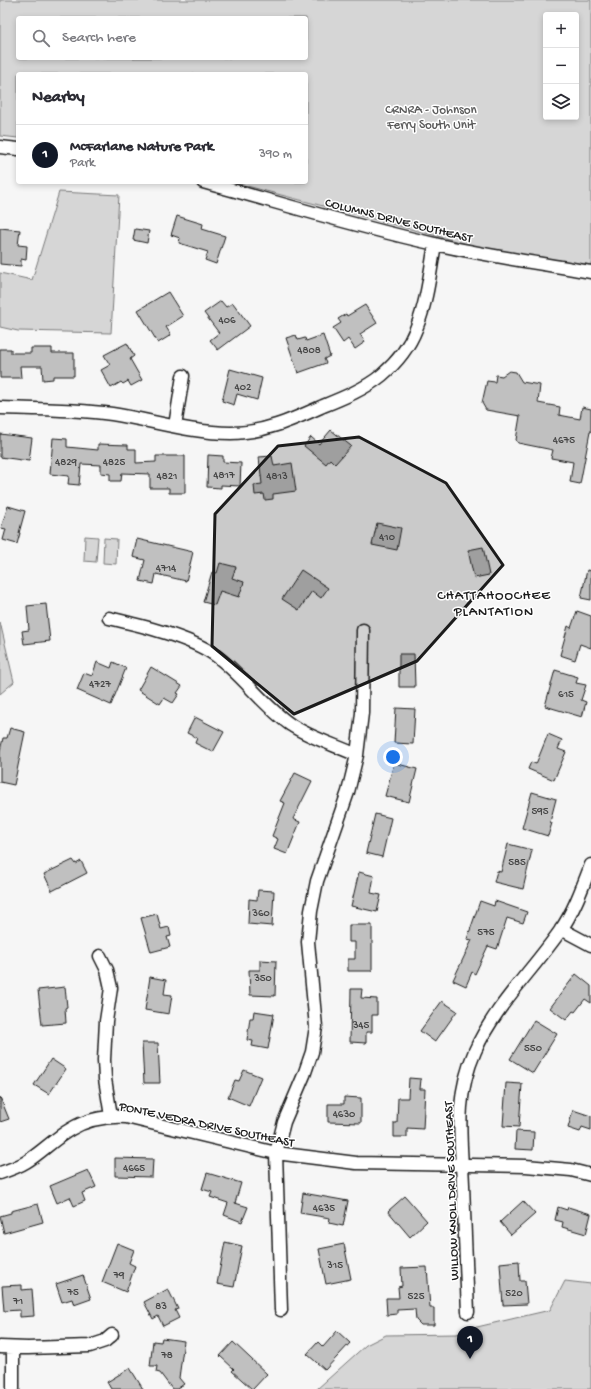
<!DOCTYPE html>
<meta charset="utf-8">
<style>
body{margin:0;font-family:"Gochi Hand",sans-serif;background:#f7f7f7;color:#2b2b33}
.controls{position:absolute;right:12px;top:12px;display:grid;overflow:hidden;border-radius:4px;box-shadow:0 2px 6px #0003}
.controls button{width:36px;height:36px;display:grid;place-items:center;padding:0;border:0;border-bottom:1px solid #e1e1e2;background:#fff;color:#2b2b33;font:20px sans-serif}
.you{position:absolute;left:393px;top:757px;width:14px;height:14px;margin:-10px;border:3px solid #fff;border-radius:50%;background:#1a73e8;box-shadow:0 0 0 6px #1a73e833}
.badge{display:grid;place-items:center;width:26px;height:26px;border-radius:50%;background:#111827;color:#fff;font-size:13px;font-weight:700}
.pin{position:absolute;translate:-50% -33px;filter:drop-shadow(0 1px 2px #0008)}
.pin::after{content:'';position:absolute;top:21px;width:14px;height:12px;background:inherit;clip-path:polygon(0 0,100% 0,50% 100%)}
.list{margin:0;padding:0;list-style:none}
h2{display:flex;justify-content:space-between;align-items:center;height:52px;margin:0;padding:0 16px;font-size:17px}
h2 small{font-size:13px;font-weight:400;color:#7c7c81}
.list li{display:grid;grid-template-columns:26px 1fr auto;gap:12px;align-items:center;box-sizing:border-box;height:60px;padding:0 16px;border-top:1px solid #e1e1e2}
.list b{display:block;font-size:15px;white-space:nowrap}
.list p{margin:0;font-size:13px;white-space:nowrap;color:#7c7c81}
.list em{font-size:13px;font-style:normal;color:#7c7c81}
.icon{flex:none;width:22px;height:22px;fill:none;stroke:currentColor;stroke-width:2;stroke-linecap:round;stroke-linejoin:round}
.map{position:relative;flex:none;width:591px;height:1389px;overflow:hidden}
.search{position:absolute;background:#fff;box-shadow:0 2px 6px #0003;left:16px;top:16px;width:292px;height:44px;display:flex;align-items:center;gap:10px;box-sizing:border-box;padding:0 14px;border-radius:4px;color:#7c7c81;font-size:15px}
.panel{position:absolute;background:#fff;box-shadow:0 2px 6px #0003;left:16px;top:72px;width:292px;height:112px;border-radius:4px}
.map>svg:first-child{display:block}
.green{fill:#d6d6d6;stroke:#797979;fill-rule:evenodd}
.building{fill:#c0c0c0;stroke:#1c1c1c}
.lines{fill:none;stroke-linecap:round;stroke-linejoin:round}
.minor-casing{stroke:#1c1c1c;stroke-width:15}
.minor{stroke:#fff;stroke-width:12}
.marked{fill:#1c1c1c;fill-opacity:0.2;stroke:#1c1c1c;stroke-width:3;stroke-linejoin:round}
.labels{text-anchor:middle;stroke-width:3;stroke-linejoin:round;paint-order:stroke}
.number-label{font-size:11px;fill:#454545}
.park-label{font-size:13px;fill:#5d5d5d;stroke:#fff}
.street-label{font-size:13px;fill:#1c1c1c;stroke:#fff}
.neighbourhood-label{font-size:14px;letter-spacing:1px;fill:#1c1c1c;stroke:#fff}
</style>
<div class="map">
<svg width="591" height="1389" viewBox="0 0 591 1389">
<rect width="100%" height="100%" fill="#f6f6f6"/>
<filter id="ink" filterUnits="userSpaceOnUse"><feTurbulence type="fractalNoise" baseFrequency=".025" numOctaves="2"/><feDisplacementMap in="SourceGraphic" scale="8" xChannelSelector="R" yChannelSelector="G"/><feConvolveMatrix kernelMatrix="1 2 1 2 8 2 1 2 1" color-interpolation-filters="sRGB"/></filter>
<g filter="url(#ink)">
<path class="green" d="M0,0h591v265l-105,-16 -254,-67h74v-108h-288v64l-18,-2zM546,15h30v102h-30zM18,18h288v40h-288z
M59,192l60,3 -8,138 -93,-2 -18,-4v-54l32,7z
M85,536l13,1 -2,25 -12,-1z
M104,538l13,1 -1,25 -13,-1z
M0,622l14,60 -14,12z
M565,1281l26,3v105h-274l49,-44 20,-10 71,-1 20,-7 73,-17z"/>
<path class="building" d="M177,216l26,8 -1,5 23,7 -9,28 -11,-4 3,-8 -29,-9 1,-5 -9,-3z
M0,228l20,2 -2,15 9,1 -1,14 -5,-1v7l-21,-2z
M135,229l14,2 -2,12 -14,-3z
M168,292l15,24 -17,11 5,8 -13,8 -20,-33z
M221,301l5,6 7,-4 17,23 -32,24 -8,-10 9,-7 -15,-20z
M365,305l12,18 -17,11 5,8 -10,7 -7,-10 -5,4 -10,-15 8,-5 -3,-4 8,-5 1,2z
M296,335l2,5 7,-2 1,3 17,-6 7,21 -6,3 2,4 -28,10 -12,-35z
M127,343l7,13 -4,3 12,21 -11,6 -3,-5 -5,3 -2,-2 -10,6 -10,-18 9,-5 -6,-10z
M31,348h21v5h22v23h-21v3l-10,1 -1,-14h-22l1,12h-21v-29h11v4h20z
M230,369l32,9 -5,22 -20,-6 -3,11 -12,-4z
M509,371l7,1 6,10 18,3 -2,18 22,4 -1,8 21,4 2,-12 9,2v23h-1l-10,52 -10,-2 3,-20 -22,-4 2,-8 -35,-7 -2,-3 4,-24 -34,-6 -4,-7 5,-22 8,1 1,-7 6,1z
M331,430l20,16 -16,18 -5,-5 -4,5 -22,-18 7,-9 8,7z
M0,434l32,4 -3,23 -29,-4z
M53,438l14,1v8l31,3v-6l30,1v4h8v14l20,-1v-6h29v37h-16v-5h-19v-14l-28,-1 -1,8h-11v-7l-9,-1v-8l-20,-1 -2,21 -11,-1 1,-8 -19,-2z
M208,455l15,1v6l18,1 -1,23 -19,-1v3l-14,-1z
M272,456l2,10 18,-3 4,28 -23,3v5l-8,1 -1,-6 -9,1 -1,-10 8,-1 -3,-27z
M8,506l17,5 -6,22h1l-3,11 -14,-4 3,-11 -5,-1z
M377,523l24,5 -4,22 -25,-5z
M137,539l56,13 -7,29 -30,-7 -2,10 -14,-3 5,-21 -12,-3z
M483,547l6,28 -15,3 -6,-28z
M220,563l16,4 -4,11 12,4 -5,15 -19,-6 -5,14 -12,-3 9,-30 5,1z
M301,570l27,18 -7,10 -9,-7 -13,19 -17,-11z
M587,570l4,1v29l-10,-2z
M46,604l4,37 -26,3 -2,-13 7,-1 -2,-24z
M577,611l14,5v32l-11,-4 -5,16 -15,-5 8,-29 3,2z
M399,654h15l1,33h-16z
M97,662l14,6 2,-6 13,6 -15,37 -34,-15 7,-17 8,3z
M151,667l31,19 -5,7 2,1 -6,9 -9,-5 -4,6 -22,-14z
M555,670l23,7 -2,6 10,2 -5,15 5,2 -4,15 -37,-11z
M396,708l19,1 -2,35 -19,-1z
M195,717l29,15 -11,20 -18,-9 2,-5 -10,-5z
M10,728l15,4 -11,53 -14,-3v-31l3,-13h4z
M548,734l14,6 -4,9 8,3 -12,28 -26,-11 3,-7 5,2z
M394,763l23,6 -8,33 -24,-6z
M295,773l17,8 -19,38 7,3 -13,32 -13,-5 4,-10 -6,-3 13,-33 -5,-2z
M532,792l24,7 -6,23 2,1 -4,13 -26,-8z
M375,814l16,4 -9,39 -16,-4z
M508,844l24,6 -9,39 -29,-7 3,-11 4,1z
M73,860l3,4 5,-3 6,12 -35,18 -8,-17z
M359,872l15,4 -3,17 10,2 -4,17 -26,-6z
M258,890l16,1 -2,35 -24,-2 1,-25 8,1z
M480,901l14,5 1,-5 32,11 -4,11 -16,-5 -10,31 -9,-3 -13,28 -3,-2 -6,14 -13,-6 19,-40 -5,-1z
M157,914l4,15 8,-2 2,9 -4,1 3,10 -19,5 -10,-34z
M349,925h23v46h-24v-12h7v-17h-6z
M260,960l16,1 -1,35 -25,-1 -1,-25h11z
M576,974l15,12v17l-6,-4 -10,13 -2,-1 -7,9 -16,-12z
M150,977l16,3 -2,14 8,1 -3,19 -24,-4z
M65,987l2,20 -2,1 1,15 -24,2 -4,-35z
M351,989h11l-1,9 16,1v16h-5v17h-6v11l-16,-1z
M442,1001l15,10 -22,31 -15,-11z
M254,1011l20,3 -6,35 -16,-3 1,-5 -6,-1 3,-22h3z
M534,1020l23,14 -24,39 -23,-14z
M142,1043h16l2,40h-16z
M51,1059l15,10 -17,25 -15,-9z
M244,1070l17,7 -12,29 -21,-9 7,-17 4,1z
M409,1078l12,1 -1,10h5l-2,40 -16,-1v9h-13v-14h3l1,-25h10z
M506,1083l16,1 -3,43 -16,-1z
M0,1097l9,22 -9,3z
M344,1097l17,1v25l-33,-1v-18h16z
M573,1110l18,6v14l-9,-3 -2,5 -12,-4z
M516,1131l18,1 -1,18 -18,-1z
M115,1158l38,1 -1,18 -37,-1z
M88,1170l8,17 -14,6 3,8 -11,5 -4,-9 -13,6 -7,-17z
M207,1173l34,10 -6,20 13,4 -6,15 -18,-7 4,-12 -18,-6 2,-5 -10,-3z
M303,1193l45,8 -5,25 -14,-3 1,-5 -30,-5z
M405,1196l22,25 -17,16 -22,-26z
M523,1201l12,13 -24,21 -11,-13z
M38,1204l5,18 -39,11 -4,-17 11,-3v-2z
M558,1207l9,3 1,-3 23,7 -5,20 -24,-7 1,-5 -8,-2z
M225,1242l17,4 -8,41 -17,-3z
M117,1243l17,7 -5,13 6,3 -9,26 -24,-10z
M344,1244l7,35 -25,5 -7,-35z
M519,1261l1,20h5l2,23 -24,1 -3,-42z
M427,1267l3,41h4v17h-13l-5,-5 -1,-11 -18,1v4l-10,1 -1,-17h13l-1,-11 4,-1 -1,-18z
M83,1275l8,24 -17,6 -2,-6 -10,3 -6,-18z
M22,1285v5l10,-1 2,27 -14,1v-7l-16,1 -2,-25z
M168,1289l10,20 -3,1 4,8 -16,8 -5,-10 -5,3 -9,-17z
M337,1331l13,12 -25,27 -18,-16 11,-12 5,5z
M162,1338l22,3 -5,37 5,6 -7,5h-5l-12,-16 -4,-1 1,-6h-7l3,-25 8,1z
M233,1342l34,32 -14,15h-1l-20,-18 2,-2 -14,-13z
M130,1368l13,21h-32l-4,-7z"/>
<g class="lines">
<defs>
<path id="minor" d="M0,147l18,2
M203,182c77,21 154,45 232,62 52,12 104,19 156,28
M0,408c37,1 75,1 112,6 39,6 79,19 119,19 33,0 63,-14 92,-27 20,-8 42,-17 59,-31 14,-12 27,-28 34,-46 11,-27 14,-56 19,-85
M175,426l8,-50
M109,618c30,7 81,19 106,37 28,20 47,50 76,70 20,13 44,20 66,30
M561,929l30,16
M100,956l7,14 4,18 -5,33 -2,39 1,19 6,37
M0,1173c9,-3 18,-6 26,-11 16,-10 29,-24 45,-33 17,-10 35,-13 55,-12l150,36 80,10 170,3 45,4 20,5
M281,1310l-5,-157 8,-31 20,-47 8,-23 4,-25 -8,-85 3,-31 6,-30 31,-89 9,-37 5,-42 1,-83
M468,1312c-2,-42 -3,-84 -5,-127 -2,-49 -9,-86 12,-134 20,-45 57,-80 85,-120 13,-18 23,-45 31,-66
M0,1347l28,1 62,-2 15,-5 7,-6
M13,1389v-41"/>
</defs>
<use href="#minor" class="minor-casing"/>
<use href="#minor" class="minor"/>
</g>
</g>
<path class="marked" d="M359,437l87,46 57,82 -86,96 -123,53 -82,-68 3,-132 63,-68z"/>
<g class="labels">
<g class="number-label">
<text x="227" y="323">406</text>
<text x="309" y="353">4808</text>
<text x="243" y="390">402</text>
<text x="564" y="443">4675</text>
<text x="66" y="465">4829</text>
<text x="114" y="465">4825</text>
<text x="224" y="478">4817</text>
<text x="167" y="479">4821</text>
<text x="277" y="479">4813</text>
<text x="387" y="540">410</text>
<text x="166" y="571">4714</text>
<text x="100" y="687">4727</text>
<text x="566" y="697">615</text>
<text x="540" y="814">595</text>
<text x="517" y="865">585</text>
<text x="261" y="916">360</text>
<text x="486" y="935">575</text>
<text x="263" y="981">350</text>
<text x="361" y="1028">345</text>
<text x="533" y="1051">550</text>
<text x="344" y="1117">4630</text>
<text x="134" y="1171">4665</text>
<text x="324" y="1211">4635</text>
<text x="335" y="1268">315</text>
<text x="119" y="1278">79</text>
<text x="73" y="1295">75</text>
<text x="514" y="1296">520</text>
<text x="416" y="1299">525</text>
<text x="18" y="1304">71</text>
<text x="161" y="1309">83</text>
<text x="167" y="1358">78</text>
</g>
<g class="park-label">
<text x="431" y="113">CRNRA - Johnson<tspan x="431" dy="15">Ferry South Unit</tspan></text>
</g>
<g class="street-label">
<text transform="translate(399 219) rotate(14)" y="5">COLUMNS DRIVE SOUTHEAST</text>
<text transform="translate(207 1123) rotate(12)" y="5">PONTE VEDRA DRIVE SOUTHEAST</text>
<text transform="translate(450 1191) rotate(-92)" y="5">WILLOW KNOLL DRIVE SOUTHEAST</text>
</g>
<g class="neighbourhood-label">
<text x="494" y="599">CHATTAHOOCHEE<tspan x="494" dy="16">PLANTATION</tspan></text>
</g>
</g>
</svg>
<div class="controls">
<button>+</button>
<button>−</button>
<button><svg class="icon" aria-label="layers" viewBox="0 0 24 24"><path d="M12 4l9 5-9 5-9-5zM3 14l9 5 9-5"/></svg></button>
</div>
<div class="you"></div>
<div class="pin badge" style="left:470px;top:1359px">1</div>
<div class="search"><svg class="icon" aria-label="search" viewBox="0 0 24 24"><circle cx="10" cy="10" r="6"/><path d="M15 15l6 6"/></svg>Search here</div>
<section class="panel">
<h2>Nearby<small></small></h2>
<ul class="list">
<li><span class="badge">1</span><div><b>McFarlane Nature Park</b><p>Park</p></div><em>390 m</em></li>
</ul>
</section>
</div>
